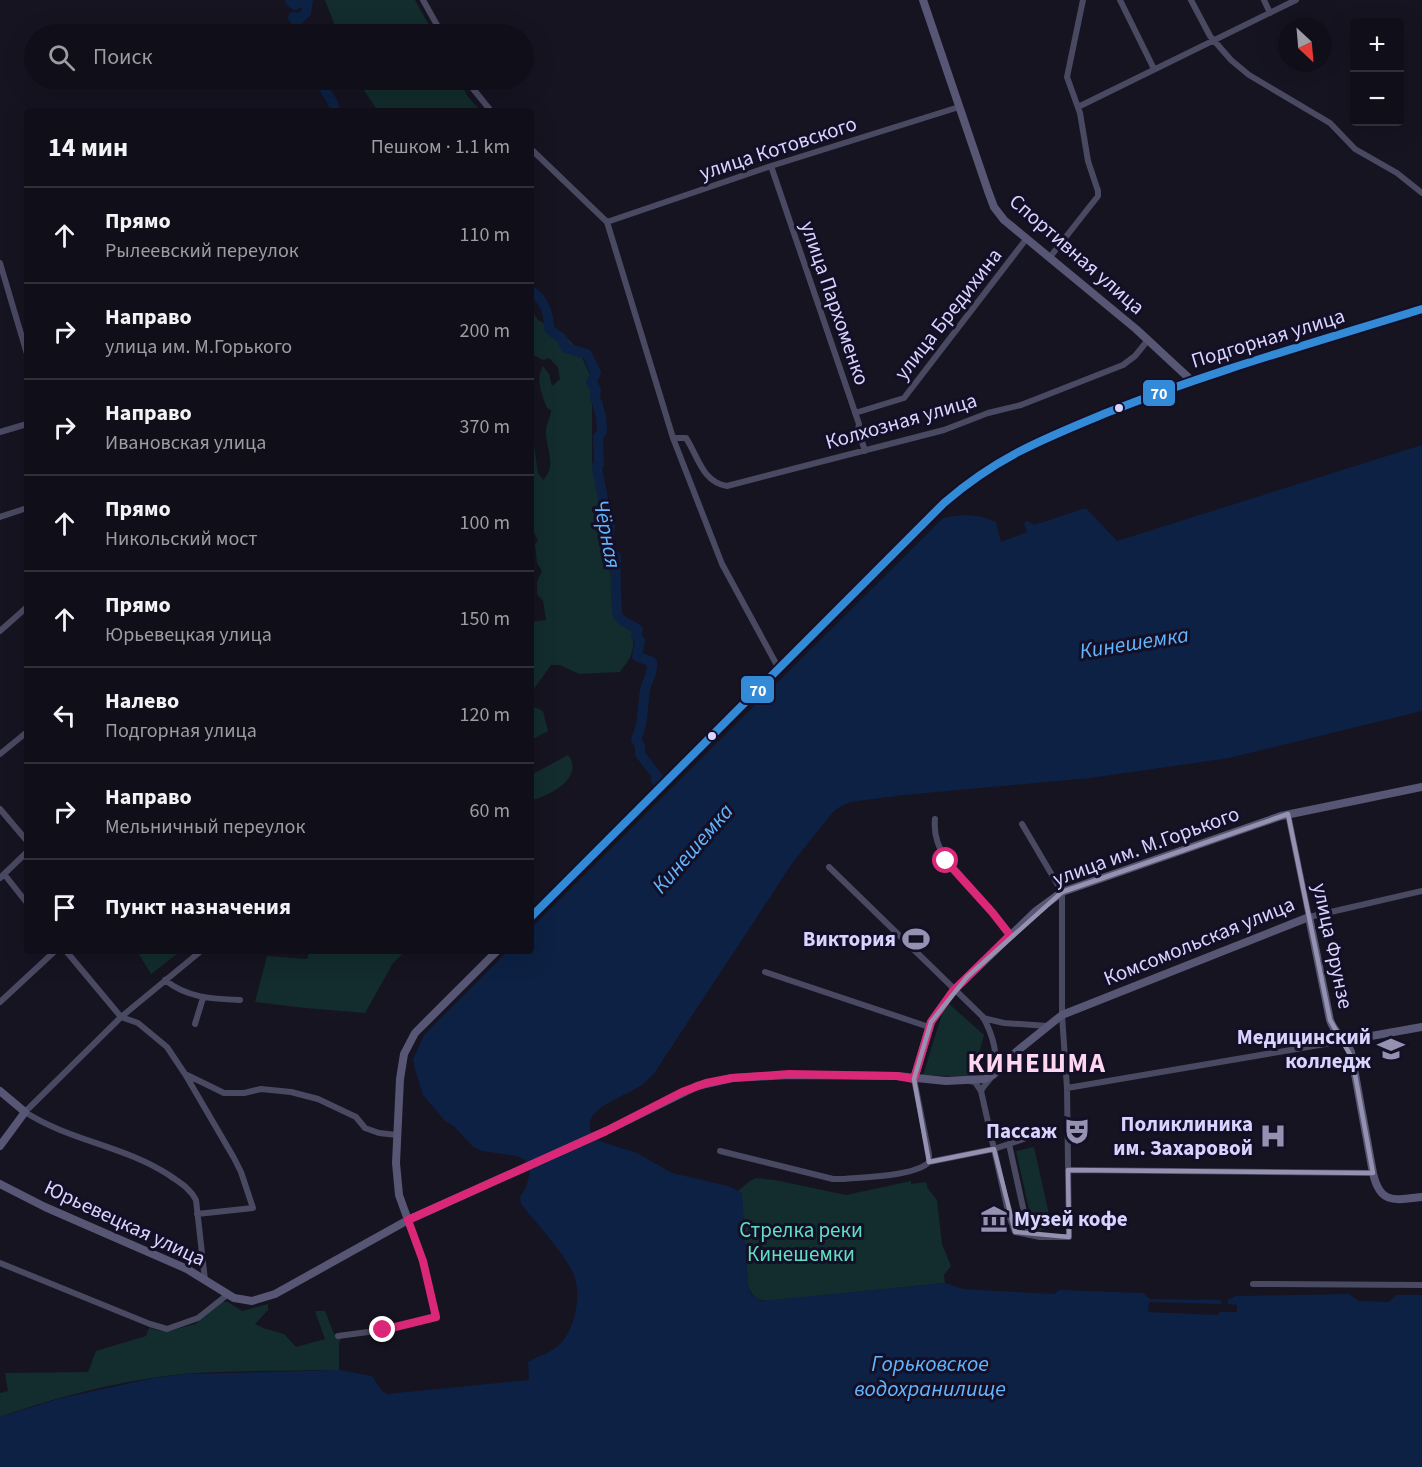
<!DOCTYPE html>
<html lang="ru">
<meta charset="utf-8">
<style>
body{margin:0;font-family:"Source Sans 3",sans-serif;background:#191822;color:#f1f3f6}
.controls{position:absolute;right:18px;top:18px;display:grid;overflow:hidden;border-radius:6px;box-shadow:0 6px 24px #0002}
.controls button{width:54px;height:54px;display:grid;place-items:center;padding:0;border:0;border-bottom:2px solid #302f38;background:#100f19;color:#f1f3f6;font:30px sans-serif}
.compass{position:absolute;left:1278px;top:18px;width:54px;height:54px;border-radius:50%;background:#100f19;box-shadow:0 6px 24px #0002;rotate:154deg}
.stop{position:absolute;width:18px;height:18px;margin:-14px;border:4px solid #db2777;border-radius:50%;background:#fff}
.stop.end{background:#db2777;border-color:#fff;box-shadow:0 2px 6px #0008}
.list{margin:0;padding:0;list-style:none}
h2{display:flex;justify-content:space-between;align-items:center;height:78px;margin:0;padding:0 24px;font-size:26px}
h2 small{font-size:20px;font-weight:400;color:#9c9ca2}
.list li{display:grid;grid-template-columns:39px 1fr auto;gap:18px;align-items:center;box-sizing:border-box;height:96px;padding:0 24px;border-top:2px solid #302f38}
.list b{display:block;font-size:22px;white-space:nowrap}
.list p{margin:0;font-size:20px;white-space:nowrap;color:#9c9ca2}
.list em{font-size:20px;font-style:normal;color:#9c9ca2}
.icon{flex:none;width:33px;height:33px;fill:none;stroke:currentColor;stroke-width:2;stroke-linecap:round;stroke-linejoin:round}
.map{position:relative;flex:none;width:1422px;height:1467px;overflow:hidden}
.search{position:absolute;background:#100f19;box-shadow:0 6px 24px #0002;left:24px;top:24px;width:510px;height:66px;display:flex;align-items:center;gap:15px;box-sizing:border-box;padding:0 21px;border-radius:33px;color:#9c9ca2;font-size:22px}
.panel{position:absolute;background:#100f19;box-shadow:0 6px 24px #0002;left:24px;top:108px;width:510px;height:846px;border-radius:6px}
.map>svg:first-child{display:block}
.green{fill:#132c2d}
.water{fill:#0d2144}
.pier{fill:#161421}
.lines{fill:none;stroke-linecap:round;stroke-linejoin:round}
.river{stroke:#0d2144;stroke-width:10}
.street{stroke:#4a4962;stroke-width:6}
.secondary{stroke:#575674;stroke-width:8}
.bus-1-casing{stroke:#130f26;stroke-width:12}
.bus-1{stroke:#338bd7;stroke-width:8}
.route{stroke:#db2777;stroke-width:8}
.marked{fill:none;stroke:#9591b1;stroke-width:4.5;stroke-linejoin:round}
.bus-dot{fill:#d9d4ff;stroke:#130f26;stroke-width:2}
.labels{text-anchor:middle;stroke-width:6;stroke-linejoin:round;paint-order:stroke}
.street-label{font-size:21px;fill:#d9d4ff;stroke:#130f26}
.poi-label{font-size:21px;font-weight:bold;fill:#d9d4ff;stroke:#130f26;text-anchor:end}
.park-label{font-size:21px;fill:#5fe0c0;stroke:#130f26}
.water-label{font-size:22px;font-style:italic;fill:#62b6ff;stroke:#130f26}
.district-label{font-size:27px;font-weight:bold;letter-spacing:1.5px;fill:#ffd6f0;stroke:#130f26}
.line-badge{stroke:#130f26;stroke-width:2}
.badge-label{font-size:16px;text-anchor:middle;font-weight:bold;fill:#fff}
</style>
<div class="map">
<svg width="1422" height="1467" viewBox="0 0 1422 1467">
<rect width="100%" height="100%" fill="#161421"/>
<path class="green" d="M325,0h90l19,34h-96z
M357,80h101l11,18 12,13h-103z
M531,300l1,11 6,9 25,13 16,18 13,28v81l17,89 1,20 6,41c15,11 21,27 15,45 -2,6 -8,12 -11,17l-41,2 -19,-9h-9l-20,28v-71l15,-2 -3,-19 -6,-7v-12l5,-11 -5,-8 -2,-19 3,-4 -5,-9 -2,1v-108l7,49 5,7c15,-15 2,-32 3,-51 1,-7 5,-12 5,-19l-4,-2c-5,-13 -12,-29 -4,-42l6,8 3,12 8,-7 -2,-12 -9,-9 -6,2 -11,-6z
M531,704l1,2 11,5 5,20 -17,9z
M568,755c17,22 -18,41 -37,45v-25z
M137,951h44l-30,23z
M310,951h95l-12,12 -28,50 -60,-5 -50,-6 12,-46 40,3z
M946,1001l38,34 -11,42 -50,-2z
M1034,1147l18,81 -18,4 -18,-81z
M756,1178l19,2 71,15 65,-14v3l15,-2 2,7 9,11 5,44 9,22 -7,9 1,8 -177,18c-11,0 -17,-6 -20,-16l-6,-83 -4,-11 12,-10z
M221,1302h7l14,9 26,-7v6l-13,14 8,4 21,6 12,13 29,-8 -10,-28h10l9,23 10,-2 -5,11v27c-52,1 -105,0 -156,4 -61,6 -126,23 -183,43v-24l8,-2 -3,-18 83,-1 8,-21 50,-15 3,-8 16,4 30,-8z"/>
<path class="water" d="M1422,445v266l-193,47 -139,20 -186,17 -54,7 -9,4 -8,6 -40,50 -138,210c-6,7 -13,14 -22,18 -17,10 -63,25 -34,51l38,12 35,20 56,13 14,7 6,92 3,9 10,7 184,-18 18,6 91,5 5,-4 84,3 7,6 77,1 9,-4 113,-2 10,7 30,1 7,-7h26v172h-1422v-50l58,-18 95,-21 31,-4 155,-4 33,6 10,15 5,3 142,-14 -1,-18c10,-6 23,-9 32,-18 15,-15 22,-49 14,-69 -8,-20 -39,-53 -53,-71l-1,-7 6,-10 4,-14 -5,-13 -8,-4 -35,-5 -9,-4 -19,-21 -9,-5 -22,-26 -8,-26 -2,-10 11,-24 84,-84h23v-23l412,-410c21,-4 34,-4 53,4l5,20 26,-10 -3,-9 4,-2 6,4 52,-17 31,33z"/>
<path class="pier" d="M1221,1300h6l1,4 9,1v7h-18v3l-71,-3 1,-10 72,2z"/>
<g class="lines">
<path class="river" d="M290,0l2,3 3,2 11,-5
M304,34l-11,-17 7,1 6,-5 2,-13
M322,80c2,16 12,17 13,31
M531,291c13,8 18,23 18,38l13,10 4,9 21,6 9,19 -5,9 5,8 -1,10 3,4v4l3,8 1,15 -4,6 1,27 -2,4 8,41 -2,9 7,9 -1,6 2,17 5,7c-1,8 0,54 2,59 4,7 14,8 20,14l-2,5 4,6 -3,15 15,6c1,14 -5,17 -7,28 -3,16 -1,34 -9,49l4,7v8l17,22 -1,4 2,3"/>
<path class="street" d="M423,0l19,34
M1120,0l34,69
M1191,0l19,36 21,24 18,15 81,48 25,26 42,24 25,20
M1264,0l6,13
M466,80l25,31
M1078,107l218,-107
M531,149l76,73 66,216 49,126 57,105
M771,166l88,258 -1,5 7,22
M607,222l164,-56 188,-59
M1050,257l48,-61v-5l-10,-30 -8,-48 -13,-36 16,-77
M0,263l27,91
M855,413l49,-15 123,-160
M0,432l27,-8
M673,438h13c12,18 16,44 41,48l217,-56 44,-17 33,-8 102,-40 12,-9 13,-16
M0,517l27,-9
M0,631l27,-24
M0,754l27,-22
M0,809l27,32
M1288,814l21,103 113,-26
M935,819c-4,36 30,63 51,87 9,9 16,19 23,29
M829,867l154,150c9,16 17,40 10,58 -3,5 -9,10 -12,16
M4,874l23,29
M0,878l27,-26
M66,951l55,66 17,6 29,24 18,27 49,84 7,14 12,36 -56,6
M201,951l-80,66 -96,95c45,29 100,34 144,63 11,8 21,13 27,25l9,80
M765,972l164,55
M165,980c22,18 48,19 75,20
M0,1002l55,-51
M983,1018l21,5 44,3
M195,1024l8,-26
M185,1074l39,19h20l17,-4 30,3 27,7 38,18 9,11 14,5 18,2
M914,1079l15,75v8
M970,1081l5,1 6,9 28,125 6,16 25,5h29l-2,-149 -5,-73v-123l-40,-68
M1067,1088l276,-47
M1009,1144l20,91
M720,1151l113,28h11c20,-2 72,-3 85,-17l65,-13 47,-16
M1068,1170l305,3
M0,1263l150,61 17,5 31,-11 29,-23
M1253,1284l169,1
M338,1336l45,-6 53,-13 -13,-56 -15,-41"/>
<path class="secondary" d="M923,0l65,191 6,16 10,13 132,109 55,51
M531,917l413,-414c53,-46 99,-64 162,-90 103,-41 210,-71 316,-104
M1343,1041l79,-14
M914,1079l17,-57 22,-31 83,-80 26,-19 219,-76 141,-29
M0,1091l25,21 -25,34
M0,1184l45,23 142,62 47,29 18,3 23,-7 133,-74 198,-89 91,-45 35,-8 57,-3 108,1 49,5 39,-2 8,-4 23,-23 46,-37 247,-98 21,103c5,15 16,19 21,32l22,121c7,32 22,27 49,24
M408,1220l-9,-25 -3,-32 4,-84 4,-25 11,-21 82,-82"/>
<defs>
<path id="bus-1" d="M531,917l413,-414c53,-46 99,-64 162,-90 103,-41 210,-71 316,-104"/>
</defs>
<use href="#bus-1" class="bus-1-casing"/>
<use href="#bus-1" class="bus-1"/>
</g>
<g class="lines">
<path class="route" d="M383,1330l53,-13 -13,-56 -15,-41 198,-89 76,-39 24,-9 26,-5 57,-4 108,2 17,3 17,-57 22,-31 57,-56 -18,-23 -46,-51"/>
</g>
<path class="marked" d="M1288,814l42,206 22,38 21,115 -305,-3 1,67 -54,-5 -21,-83 -65,13 -15,-83 17,-57 36,-45 95,-85z"/>
<defs>
<symbol id="stadium-bare" viewBox="-9 -9 18 18"><path d="M0-5a6.5 5 0 1 0 0 10a6.5 5 0 1 0 0-10ZM-3.5-1.8h7v3.6h-7Z" fill="#9591b1" stroke="#130f26" stroke-width="2.5" paint-order="stroke"/></symbol>
<symbol id="university-bare" viewBox="-9 -9 18 18"><path d="M0-5L7-2L0 1L-7-2ZM-4 1L0 2.5L4 1V4Q0 6-4 4Z" fill="#9591b1" stroke="#130f26" stroke-width="2.5" paint-order="stroke"/></symbol>
<symbol id="theatre-bare" viewBox="-9 -9 18 18"><path d="M-5-5.5Q0-4 5-5.5V0Q5 5 0 6Q-5 5-5 0ZM-3.3-2.5H-1v1.5H-3.3ZM1-2.5H3.3v1.5H1ZM-2.8 1Q0 5.5 2.8 1Z" fill="#9591b1" stroke="#130f26" stroke-width="2.5" paint-order="stroke"/></symbol>
<symbol id="hospital-bare" viewBox="-9 -9 18 18"><path d="M-5-5h3v3.5h4V-5h3V5h-3V1.5h-4V5h-3Z" fill="#9591b1" stroke="#130f26" stroke-width="2.5" paint-order="stroke"/></symbol>
<symbol id="museum-bare" viewBox="-9 -9 18 18"><path d="M0-6L6-3V-2H-6V-3ZM-5-1h2V3h-2ZM-1-1h2V3h-2ZM3-1h2V3H3ZM-6 4H6V6H-6Z" fill="#9591b1" stroke="#130f26" stroke-width="2.5" paint-order="stroke"/></symbol>
</defs>
<g fill-rule="evenodd">
<use href="#stadium-bare" x="897" y="920" width="38" height="38"/>
<use href="#university-bare" x="1372" y="1030" width="38" height="38"/>
<use href="#theatre-bare" x="1058" y="1112" width="38" height="38"/>
<use href="#hospital-bare" x="1254" y="1117" width="38" height="38"/>
<use href="#museum-bare" x="975" y="1200" width="38" height="38"/>
</g>
<g class="bus-dot">
<circle cx="1119" cy="408" r="5"/>
<circle cx="712" cy="736" r="5"/>
</g>
<g class="labels">
<g class="street-label">
<text transform="translate(778 148) rotate(-18)" y="7">улица Котовского</text>
<text transform="translate(1077 254) rotate(41)" y="7">Спортивная улица</text>
<text transform="translate(835 303) rotate(71)" y="7">улица Пархоменко</text>
<text transform="translate(948 314) rotate(-52)" y="7">улица Бредихина</text>
<text transform="translate(1268 338) rotate(-17)" y="7">Подгорная улица</text>
<text transform="translate(901 421) rotate(-16)" y="7">Колхозная улица</text>
<text transform="translate(1146 846) rotate(-20)" y="7">улица им. М.Горького</text>
<text transform="translate(1199 941) rotate(-22)" y="7">Комсомольская улица</text>
<text transform="translate(1333 946) rotate(78)" y="7">улица Фрунзе</text>
<text transform="translate(125 1223) rotate(25)" y="7">Юрьевецкая улица</text>
</g>
<g class="poi-label">
<text x="896" y="946">Виктория</text>
<text x="1371" y="1044">Медицинский<tspan x="1371" dy="24">колледж</tspan></text>
<text x="1253" y="1131">Поликлиника<tspan x="1253" dy="24">им. Захаровой</tspan></text>
<text x="1057" y="1138">Пассаж</text>
<text x="1014" y="1226" text-anchor="start">Музей кофе</text>
</g>
<g class="park-label">
<text x="801" y="1237">Стрелка реки<tspan x="801" dy="24">Кинешемки</tspan></text>
</g>
<g class="water-label">
<text transform="translate(608 534) rotate(79)" y="8">Чёрная</text>
<text transform="translate(1134 642) rotate(-9)" y="8">Кинешемка</text>
<text transform="translate(692 848) rotate(-49)" y="8">Кинешемка</text>
<text x="930" y="1371">Горьковское<tspan x="930" dy="25">водохранилище</tspan></text>
</g>
<g class="district-label">
<text x="1037" y="1072">КИНЕШМА</text>
</g>
</g>
<g class="line-badge">
<rect x="1142" y="379" width="34" height="28" rx="6" fill="#338bd7"/>
<rect x="740" y="675" width="35" height="29" rx="6" fill="#338bd7"/>
</g>
<g class="badge-label">
<text x="1159" y="399">70</text>
<text x="758" y="696">70</text>
</g>
</svg>
<div class="controls">
<button>+</button>
<button>−</button>
</div>
<svg class="compass" viewBox="-18 -18 36 36"><path d="M0-13l5 13h-10z" fill="#e53935"/><path d="M0 13l5-13h-10z" fill="#9c9ca2"/></svg>
<div class="stop" style="left:946px;top:861px"></div>
<div class="stop end" style="left:383px;top:1330px"></div>
<div class="search"><svg class="icon" aria-label="search" viewBox="0 0 24 24"><circle cx="10" cy="10" r="6"/><path d="M15 15l6 6"/></svg>Поиск</div>
<section class="panel">
<h2>14 мин<small>Пешком · 1.1 km</small></h2>
<ul class="list">
<li><svg class="icon" aria-label="ahead" viewBox="0 0 24 24"><path d="M12 20V5M6 11l6-6 6 6"/></svg><div><b>Прямо</b><p>Рылеевский переулок</p></div><em>110 m</em></li>
<li><svg class="icon" aria-label="right" viewBox="0 0 24 24"><path d="M7 20v-9h11M14 6l5 5-5 5"/></svg><div><b>Направо</b><p>улица им. М.Горького</p></div><em>200 m</em></li>
<li><svg class="icon" aria-label="right" viewBox="0 0 24 24"><path d="M7 20v-9h11M14 6l5 5-5 5"/></svg><div><b>Направо</b><p>Ивановская улица</p></div><em>370 m</em></li>
<li><svg class="icon" aria-label="ahead" viewBox="0 0 24 24"><path d="M12 20V5M6 11l6-6 6 6"/></svg><div><b>Прямо</b><p>Никольский мост</p></div><em>100 m</em></li>
<li><svg class="icon" aria-label="ahead" viewBox="0 0 24 24"><path d="M12 20V5M6 11l6-6 6 6"/></svg><div><b>Прямо</b><p>Юрьевецкая улица</p></div><em>150 m</em></li>
<li><svg class="icon" aria-label="left" viewBox="0 0 24 24"><path d="M17 20v-9H6M10 6l-5 5 5 5"/></svg><div><b>Налево</b><p>Подгорная улица</p></div><em>120 m</em></li>
<li><svg class="icon" aria-label="right" viewBox="0 0 24 24"><path d="M7 20v-9h11M14 6l5 5-5 5"/></svg><div><b>Направо</b><p>Мельничный переулок</p></div><em>60 m</em></li>
<li><svg class="icon" aria-label="arrive" viewBox="0 0 24 24"><path d="M6 21V4h12l-3 4 3 4H6"/></svg><div><b>Пункт назначения</b></div></li>
</ul>
</section>
</div>
